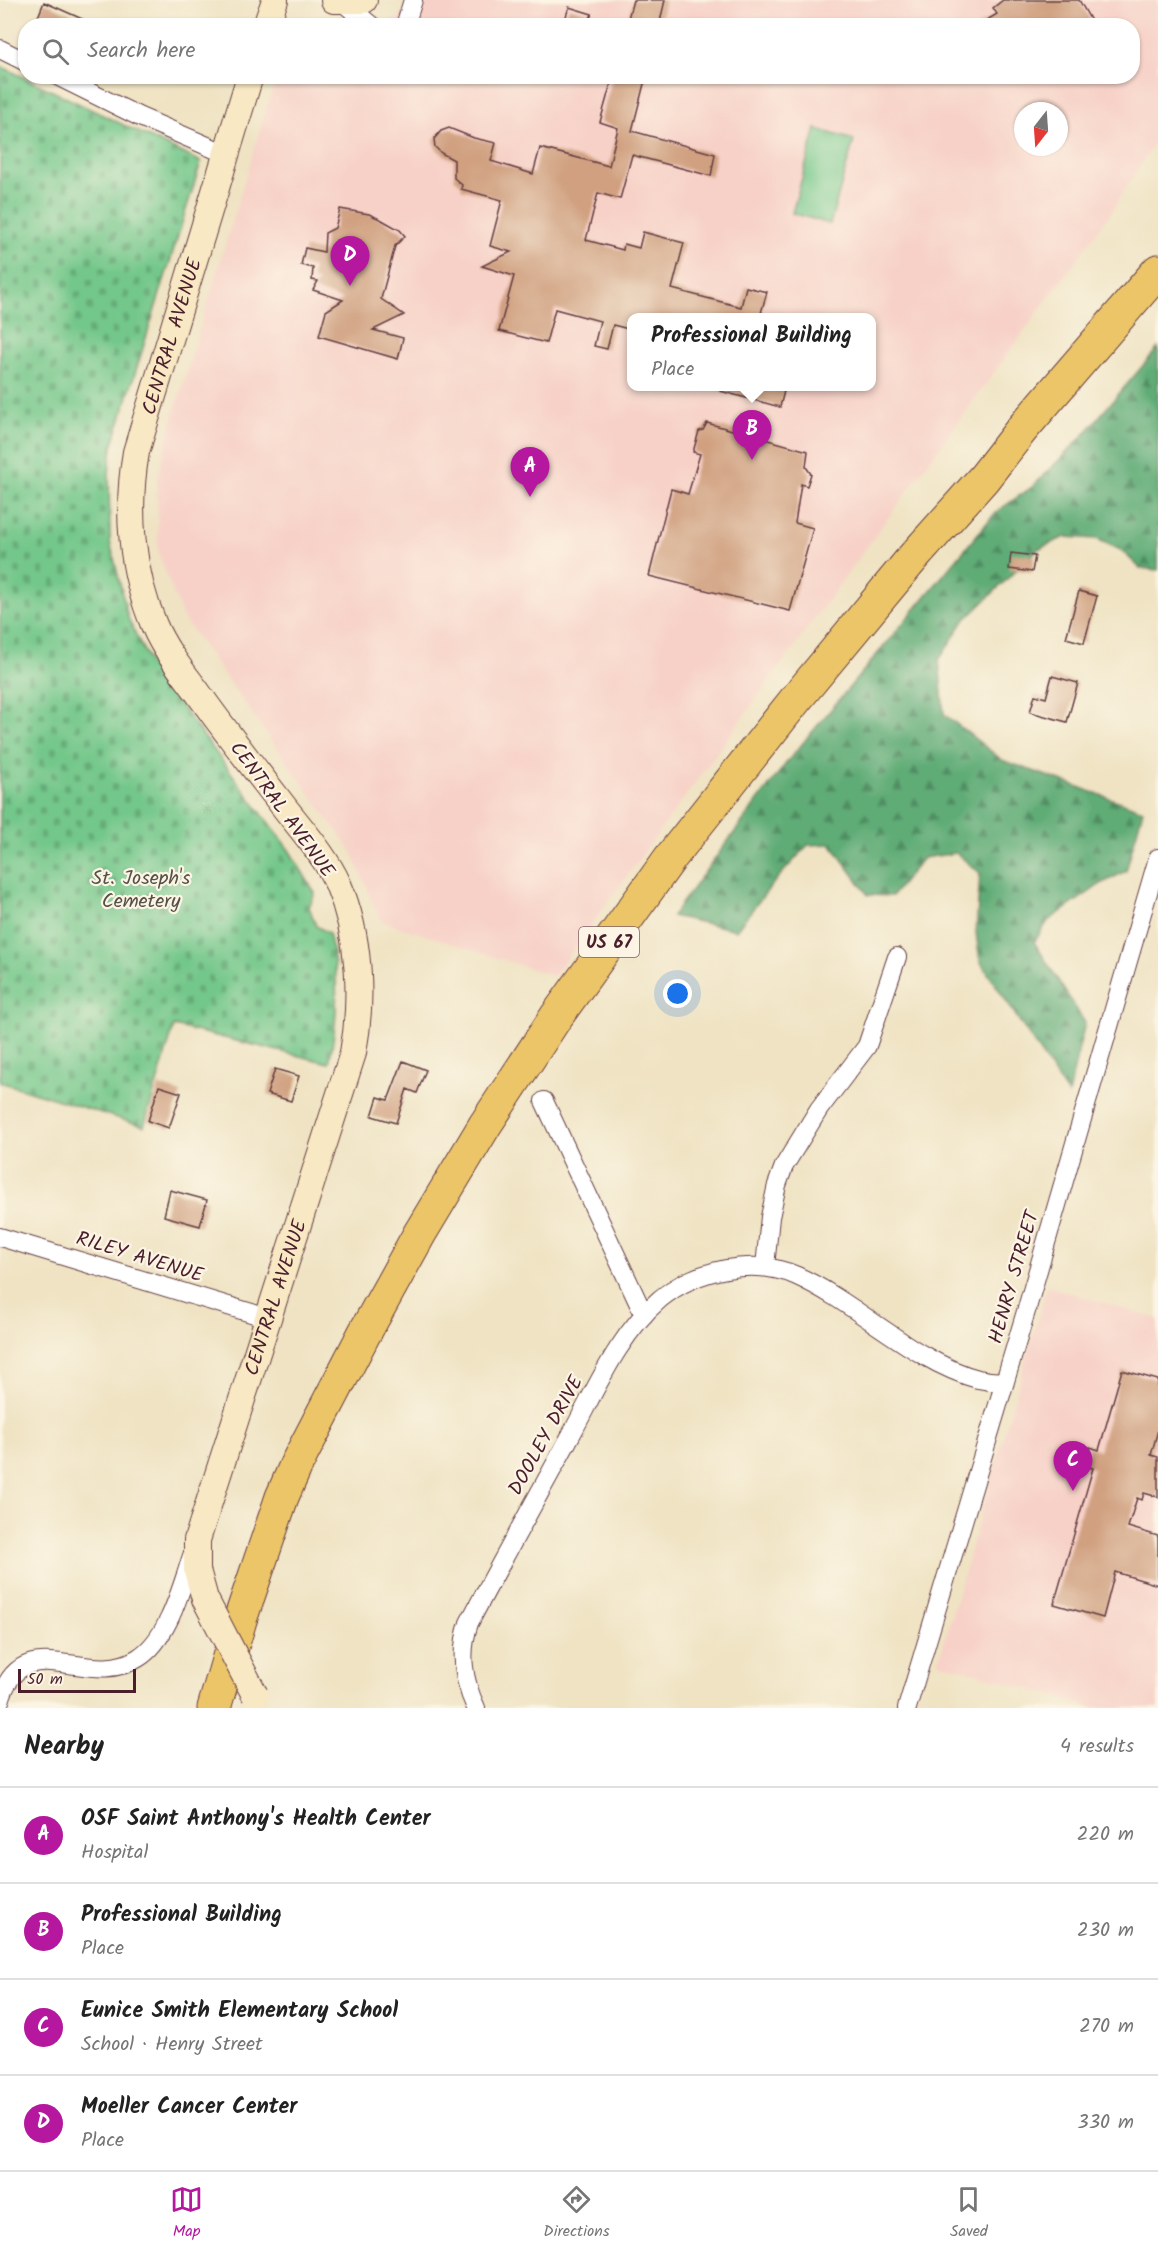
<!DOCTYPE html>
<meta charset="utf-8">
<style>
body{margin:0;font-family:Kalam,sans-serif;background:#f2f2f2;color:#222}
.compass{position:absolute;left:1014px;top:102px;width:54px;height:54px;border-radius:50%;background:#fff;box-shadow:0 2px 4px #0004;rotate:197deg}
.scale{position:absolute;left:18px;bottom:15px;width:118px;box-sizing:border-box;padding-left:6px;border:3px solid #4a1f2b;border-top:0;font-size:16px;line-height:21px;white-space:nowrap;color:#4a1f2b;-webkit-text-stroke:4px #fcf5e5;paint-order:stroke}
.you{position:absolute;left:678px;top:994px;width:21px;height:21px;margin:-15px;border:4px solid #fff;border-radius:50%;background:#1a73e8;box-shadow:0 0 0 9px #1a73e833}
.badge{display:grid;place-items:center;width:39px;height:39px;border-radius:50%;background:#b5179e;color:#fff;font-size:20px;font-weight:700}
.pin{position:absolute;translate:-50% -50px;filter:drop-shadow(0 2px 3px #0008)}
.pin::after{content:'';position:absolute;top:32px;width:21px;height:18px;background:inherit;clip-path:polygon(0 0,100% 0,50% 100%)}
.popup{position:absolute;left:627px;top:313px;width:249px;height:78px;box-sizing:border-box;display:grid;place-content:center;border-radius:12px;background:#fff;filter:drop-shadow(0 2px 4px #0005);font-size:20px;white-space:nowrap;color:#767676}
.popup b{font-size:22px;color:#222}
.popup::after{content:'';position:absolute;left:50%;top:100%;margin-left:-12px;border:12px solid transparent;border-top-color:#fff}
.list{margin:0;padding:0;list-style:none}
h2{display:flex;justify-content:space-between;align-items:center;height:78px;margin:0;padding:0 24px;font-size:26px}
h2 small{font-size:20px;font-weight:400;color:#767676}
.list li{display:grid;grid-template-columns:39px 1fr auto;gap:18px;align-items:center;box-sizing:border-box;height:96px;padding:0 24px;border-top:2px solid #e0e0e0}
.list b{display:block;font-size:22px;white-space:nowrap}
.list p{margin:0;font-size:20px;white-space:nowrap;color:#767676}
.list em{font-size:20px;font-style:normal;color:#767676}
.icon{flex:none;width:33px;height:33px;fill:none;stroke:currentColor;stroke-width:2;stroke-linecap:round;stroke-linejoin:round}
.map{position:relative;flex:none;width:1158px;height:1708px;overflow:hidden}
.search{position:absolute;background:#fff;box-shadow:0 2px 4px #0004;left:18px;right:18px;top:18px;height:66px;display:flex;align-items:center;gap:15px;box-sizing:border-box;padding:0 21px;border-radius:24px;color:#767676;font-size:22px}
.sheet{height:462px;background:#fff}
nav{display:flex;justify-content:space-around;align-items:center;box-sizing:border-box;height:84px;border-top:2px solid #e0e0e0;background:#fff;font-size:16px;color:#767676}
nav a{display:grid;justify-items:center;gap:3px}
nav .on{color:#b5179e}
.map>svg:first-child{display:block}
.built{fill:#f7d1c7;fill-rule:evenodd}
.grass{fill:#73c78a;stroke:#5e735a;stroke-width:1.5}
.forest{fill:url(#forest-firs);stroke:#546650;stroke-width:1.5}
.cemetery{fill:url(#cemetery-stones);stroke:#5e735a;stroke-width:1.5}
.building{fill:#d0a080}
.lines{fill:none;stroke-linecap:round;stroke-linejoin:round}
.street-casing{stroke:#633c42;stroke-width:20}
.secondary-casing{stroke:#633c42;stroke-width:28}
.highway-casing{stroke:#633c42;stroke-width:35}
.street{stroke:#fff;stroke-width:18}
.secondary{stroke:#f8e8c3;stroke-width:26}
.highway{stroke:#edc569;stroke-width:33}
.secondary-bridge-casing{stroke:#633c42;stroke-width:28;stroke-linecap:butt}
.secondary-bridge{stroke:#f8e8c3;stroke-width:26}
.labels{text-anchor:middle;stroke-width:4.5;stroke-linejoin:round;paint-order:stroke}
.shield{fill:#fcf5e5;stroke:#7f5f63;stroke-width:1.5}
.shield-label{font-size:18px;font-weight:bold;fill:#4a1f2b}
.street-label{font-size:20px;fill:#4a1f2b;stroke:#fcf5e5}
.park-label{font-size:20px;fill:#565148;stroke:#fcf5e5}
</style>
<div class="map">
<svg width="1158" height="1708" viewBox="0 0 1158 1708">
<defs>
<pattern id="forest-firs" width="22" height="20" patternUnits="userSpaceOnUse" patternTransform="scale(1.5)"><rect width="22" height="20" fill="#5eac76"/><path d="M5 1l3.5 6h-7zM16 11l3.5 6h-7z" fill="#508b61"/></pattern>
<pattern id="cemetery-stones" width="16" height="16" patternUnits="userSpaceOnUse" patternTransform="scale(1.5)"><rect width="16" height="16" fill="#73c78a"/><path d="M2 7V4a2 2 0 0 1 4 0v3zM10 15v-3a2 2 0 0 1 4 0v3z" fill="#65aa77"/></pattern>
</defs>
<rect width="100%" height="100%" fill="#fcf5e5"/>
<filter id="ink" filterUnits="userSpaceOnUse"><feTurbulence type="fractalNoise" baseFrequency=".0167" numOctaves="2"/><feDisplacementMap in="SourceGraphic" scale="12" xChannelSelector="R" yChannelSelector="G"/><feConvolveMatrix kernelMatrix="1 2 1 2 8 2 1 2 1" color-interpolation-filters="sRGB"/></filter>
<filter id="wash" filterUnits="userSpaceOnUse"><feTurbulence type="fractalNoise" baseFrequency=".008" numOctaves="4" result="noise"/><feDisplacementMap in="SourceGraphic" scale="24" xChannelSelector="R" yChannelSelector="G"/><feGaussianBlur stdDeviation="1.35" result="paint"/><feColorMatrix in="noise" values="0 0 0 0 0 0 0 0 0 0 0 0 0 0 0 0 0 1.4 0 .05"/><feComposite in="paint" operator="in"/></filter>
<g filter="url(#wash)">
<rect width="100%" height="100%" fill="#efe3c3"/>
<path class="built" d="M420,0h738v137l-49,78 -555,761 -173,-55 -29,-69 -169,-234 -25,-66 -1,-73 18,-69 101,-333 856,-1v-50l-756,-1 16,-4zM1023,111h36v36h-36zM632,318h240v68h-240z
M1047,1286l111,33v389h-63l-157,-46z"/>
<path class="grass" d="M816,129l38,11 -24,84 -38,-11z"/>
<path class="forest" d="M1158,348v222l-18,-2 -19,-18 -24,-11 -32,-2 -27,12 -75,73 -24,38 5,54 58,46 141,50 -17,61 -25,13 -53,37 -14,21 51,81 -17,72 -88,-134 -4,-28 4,-60 -24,-20 -33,5 -31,38 -24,-1 -37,-51 -23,1 -33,36 -39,49 -64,-14 115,-154 209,-250 36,-25 49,-49z"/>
<path class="cemetery" d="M0,66l201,96 -89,285 -3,26 1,69 18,76 23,48 138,184 26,43 -6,14 7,19 13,7c11,43 9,87 0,130l-155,-37 -30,100 -144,-44z"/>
<g id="blocks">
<path class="building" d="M633,0h32l-6,26h-33z
M1003,0h76l15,26h-117l20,-12 -4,-6z
M44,2l54,24h-54l-8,-4z
M569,7l23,7 -6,12h-23z
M613,76h33l-14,55 83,23 -4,22 -79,-21 -12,44 -22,-6 -12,47 37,10 1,-6 15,4 4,-16 41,11 -12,46 69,18 5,-20 21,5 -6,21h2v5h-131v12l-19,-5 -6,24 -13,-3 6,-25 -45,-12 -9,34 -47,-12 15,-55 -32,-10 29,-14 -21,-6 12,-46 -41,-11 1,-4 -8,-7v-18l-13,-7 -6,-6 -1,-8 7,-8 8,-3 25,10 22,5 -5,18 42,13 7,-26 69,18 9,-38 -18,-6z
M340,209l29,5 13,6 18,10 5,6 -10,10 -14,53 23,16 -31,15 30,8 -5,21 -79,-23 7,-25 17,-11 -30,-10 5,-9 -6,-1 1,-12 -12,-3 4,-17 19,4 1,-19 10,-5z
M721,387h64l-5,20 -60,-16z
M707,423l101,28 -2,16 5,7 -4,12 -6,-2 -6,39 18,5 -23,83 -141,-35 22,-87 17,5 12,-40 -7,-2 6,-21 4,-1z
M1011,553l24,3 -3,16 -23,-3z
M1079,591l18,5 -13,47 -18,-5z
M1052,676l26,7 -11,39 -37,-10 5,-17 11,3z
M403,1061l23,9 -9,23 -10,-4 -11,34 -24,-7 6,-19 10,3z
M275,1069l24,7 -8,25 -24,-7z
M159,1086l22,7 -12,35 -21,-7z
M170,1190l37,10 -7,26 -36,-10z
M1122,1370l36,10v50l-7,25 7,2v40l-14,-4 -2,7 -5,-2 -9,29 30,9v49l-43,-13 -12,46 -49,-14 39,-136 -9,-2 6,-19 9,3z"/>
</g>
</g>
<g filter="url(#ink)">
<use href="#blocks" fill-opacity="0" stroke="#633c42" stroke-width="1.5"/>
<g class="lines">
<defs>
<path id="street" d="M341,1l31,25
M405,26l8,-26
M0,49l26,13
M57,76l83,41 86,37
M544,1101l100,214
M0,1237l268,81
M765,1267l5,-50 7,-32 7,-19 35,-57 48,-63 30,-89
M0,1701c22,-77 88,-11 138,-43 31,-19 44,-73 55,-105
M476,1708c-13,-28 -17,-55 -7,-85 33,-63 68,-125 102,-188 25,-46 48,-101 89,-136 36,-30 94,-42 137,-23 60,27 117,86 181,103 9,2 18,3 27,3
M907,1708l120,-400 131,-450"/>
<g id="secondary">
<path d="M334,0h30"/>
<path d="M266,26l9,-26"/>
<path id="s1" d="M205,1599l-8,-29v-30l156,-487c10,-55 7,-117 -15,-169 -14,-31 -40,-58 -60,-85 -28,-36 -56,-72 -82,-109 -15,-20 -32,-41 -42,-65 -23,-54 -28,-115 -18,-173l114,-376"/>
</g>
<path id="highway" d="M214,1708l26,-88 42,-123 14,-32 68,-131 56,-101 65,-108 71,-108 115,-160 125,-158 115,-139 73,-82 38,-49 136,-158"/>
</defs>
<use href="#street" class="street-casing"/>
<use href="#secondary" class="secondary-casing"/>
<use href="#highway" class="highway-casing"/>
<use href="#street" class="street"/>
<use href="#secondary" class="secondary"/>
<use href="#highway" class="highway"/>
<defs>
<path id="secondary-bridge" d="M205,1599l50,96"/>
</defs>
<use href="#secondary-bridge" class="secondary-bridge-casing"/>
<use href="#secondary-bridge" class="secondary-bridge"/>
</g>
</g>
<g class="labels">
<rect class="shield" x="579" y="927" width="60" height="30" rx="4.5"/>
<g class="shield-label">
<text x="609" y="948">US 67</text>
</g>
<g class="street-label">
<text dy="7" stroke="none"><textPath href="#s1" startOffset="1359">CENTRAL AVENUE</textPath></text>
<text transform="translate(283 809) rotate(54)" y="7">CENTRAL AVENUE</text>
<text transform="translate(140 1256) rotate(17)" y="7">RILEY AVENUE</text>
<text transform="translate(1013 1277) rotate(-74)" y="7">HENRY STREET</text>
<text dy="7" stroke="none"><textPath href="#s1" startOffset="315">CENTRAL AVENUE</textPath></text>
<text transform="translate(545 1435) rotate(-61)" y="7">DOOLEY DRIVE</text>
</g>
<g class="park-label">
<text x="141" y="884">St. Joseph's<tspan x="141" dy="23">Cemetery</tspan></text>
</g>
</g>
</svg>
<svg class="compass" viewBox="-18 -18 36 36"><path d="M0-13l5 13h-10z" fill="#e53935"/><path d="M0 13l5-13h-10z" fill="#767676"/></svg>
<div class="scale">50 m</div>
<div class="you"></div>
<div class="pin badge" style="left:530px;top:497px">A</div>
<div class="pin badge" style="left:752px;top:460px">B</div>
<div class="popup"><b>Professional Building</b>Place</div>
<div class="pin badge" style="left:1073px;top:1491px">C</div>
<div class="pin badge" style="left:350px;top:286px">D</div>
<div class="search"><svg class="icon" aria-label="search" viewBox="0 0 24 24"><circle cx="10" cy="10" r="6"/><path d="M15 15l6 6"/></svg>Search here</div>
</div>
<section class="sheet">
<h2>Nearby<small>4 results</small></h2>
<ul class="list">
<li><span class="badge">A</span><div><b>OSF Saint Anthony's Health Center</b><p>Hospital</p></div><em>220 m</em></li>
<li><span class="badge">B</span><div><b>Professional Building</b><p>Place</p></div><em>230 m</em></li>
<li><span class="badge">C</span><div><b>Eunice Smith Elementary School</b><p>School · Henry Street</p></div><em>270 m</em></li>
<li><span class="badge">D</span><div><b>Moeller Cancer Center</b><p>Place</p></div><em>330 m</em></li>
</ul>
</section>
<nav>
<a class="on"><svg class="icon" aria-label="map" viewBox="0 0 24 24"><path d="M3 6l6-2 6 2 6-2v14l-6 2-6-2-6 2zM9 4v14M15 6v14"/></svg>Map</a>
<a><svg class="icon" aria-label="directions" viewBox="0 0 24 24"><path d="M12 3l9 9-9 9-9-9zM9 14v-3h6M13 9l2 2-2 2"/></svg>Directions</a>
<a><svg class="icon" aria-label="saved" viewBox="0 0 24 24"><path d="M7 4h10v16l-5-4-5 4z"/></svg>Saved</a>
</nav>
